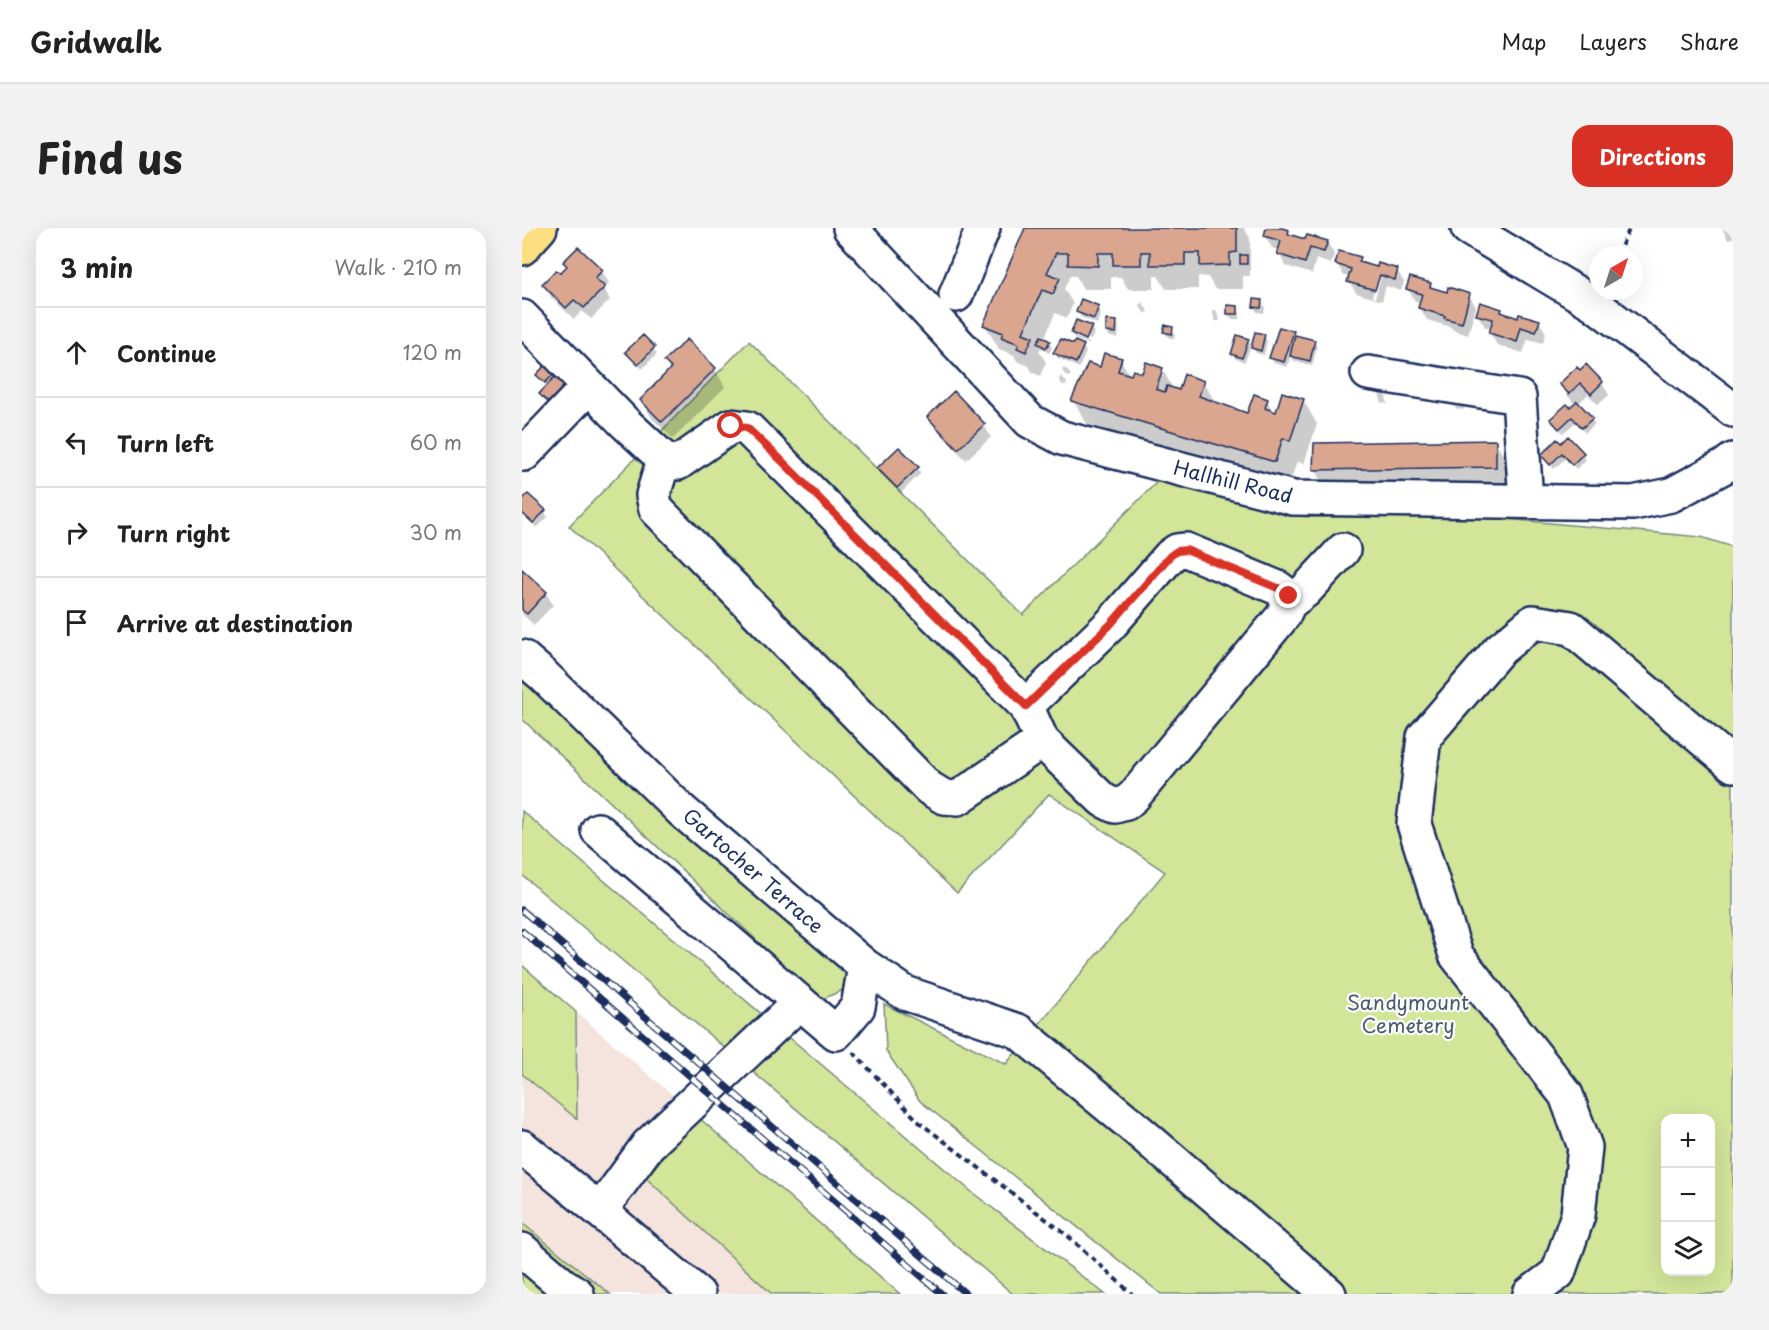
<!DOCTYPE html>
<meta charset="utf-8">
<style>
body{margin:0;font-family:"Playpen Sans",sans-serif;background:#f2f2f2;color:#222}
.controls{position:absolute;right:18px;bottom:18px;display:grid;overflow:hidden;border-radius:12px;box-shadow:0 6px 24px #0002}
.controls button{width:54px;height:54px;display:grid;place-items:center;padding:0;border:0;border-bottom:2px solid #e0e0e0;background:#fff;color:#222;font:30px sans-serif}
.compass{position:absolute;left:1067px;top:18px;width:54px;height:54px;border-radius:50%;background:#fff;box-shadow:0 6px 24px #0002;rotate:39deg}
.stop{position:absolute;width:18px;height:18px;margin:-14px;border:4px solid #d93025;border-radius:50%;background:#fff}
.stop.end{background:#d93025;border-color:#fff;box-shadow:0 2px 6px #0008}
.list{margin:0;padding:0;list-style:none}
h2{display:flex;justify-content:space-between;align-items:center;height:78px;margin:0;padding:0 24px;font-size:26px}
h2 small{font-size:20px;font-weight:400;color:#767676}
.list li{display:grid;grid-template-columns:39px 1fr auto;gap:18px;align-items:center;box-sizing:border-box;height:90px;padding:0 24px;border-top:2px solid #e0e0e0}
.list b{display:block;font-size:22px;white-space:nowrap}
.list em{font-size:20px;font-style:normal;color:#767676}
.icon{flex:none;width:33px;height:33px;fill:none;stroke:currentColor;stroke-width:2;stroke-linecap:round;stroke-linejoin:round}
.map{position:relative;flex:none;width:1211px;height:1066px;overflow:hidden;border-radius:18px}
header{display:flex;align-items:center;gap:36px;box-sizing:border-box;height:84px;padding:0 30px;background:#fff;border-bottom:2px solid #e0e0e0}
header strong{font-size:28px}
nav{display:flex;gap:33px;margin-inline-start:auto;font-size:21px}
.intro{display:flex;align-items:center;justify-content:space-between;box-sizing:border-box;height:144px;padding:0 36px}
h1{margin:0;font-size:42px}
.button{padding:15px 27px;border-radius:18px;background:#d93025;color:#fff;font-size:21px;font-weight:700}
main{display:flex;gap:36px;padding:0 36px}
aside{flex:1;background:#fff;border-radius:18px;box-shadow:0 6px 24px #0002}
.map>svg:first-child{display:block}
.built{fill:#f4e4dd}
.green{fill:#d3e599;stroke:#778a7c;stroke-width:1.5;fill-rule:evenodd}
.shadow{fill:#0003;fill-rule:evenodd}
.building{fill:#daa68f;stroke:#1b2f5e;stroke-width:1.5}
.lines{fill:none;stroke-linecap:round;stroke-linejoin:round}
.minor-casing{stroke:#1b2f5e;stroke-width:38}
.major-casing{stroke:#1b2f5e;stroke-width:38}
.path{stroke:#1b2f5e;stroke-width:4;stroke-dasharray:6 4.5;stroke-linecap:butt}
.minor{stroke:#fff;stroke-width:33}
.major{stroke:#fedf80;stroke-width:33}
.rail-casing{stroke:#1b2f5e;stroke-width:7}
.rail{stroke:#fff;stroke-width:4.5;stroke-dasharray:14;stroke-linecap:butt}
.route{stroke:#d93025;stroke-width:8}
.labels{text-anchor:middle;stroke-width:4.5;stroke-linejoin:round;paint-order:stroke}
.street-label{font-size:20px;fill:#1b2f5e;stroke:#fff}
.park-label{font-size:20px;fill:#495c6d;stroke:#fff}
</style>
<header>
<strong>Gridwalk</strong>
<nav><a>Map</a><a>Layers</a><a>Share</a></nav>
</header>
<div class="intro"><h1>Find us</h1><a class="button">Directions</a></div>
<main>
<aside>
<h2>3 min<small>Walk · 210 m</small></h2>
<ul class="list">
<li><svg class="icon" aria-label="ahead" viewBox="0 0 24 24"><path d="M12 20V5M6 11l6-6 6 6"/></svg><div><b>Continue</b></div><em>120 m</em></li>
<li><svg class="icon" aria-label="left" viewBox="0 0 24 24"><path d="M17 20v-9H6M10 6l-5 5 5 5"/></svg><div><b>Turn left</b></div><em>60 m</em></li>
<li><svg class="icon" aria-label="right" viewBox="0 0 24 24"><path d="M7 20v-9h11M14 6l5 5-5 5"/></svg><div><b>Turn right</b></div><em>30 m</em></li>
<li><svg class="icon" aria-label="arrive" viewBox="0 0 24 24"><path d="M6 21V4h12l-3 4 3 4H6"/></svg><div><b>Arrive at destination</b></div></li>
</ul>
</aside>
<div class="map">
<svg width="1211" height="1066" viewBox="0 0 1211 1066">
<rect width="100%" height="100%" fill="#fff"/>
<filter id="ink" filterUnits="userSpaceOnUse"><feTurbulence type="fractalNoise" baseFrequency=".0167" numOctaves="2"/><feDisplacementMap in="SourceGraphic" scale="12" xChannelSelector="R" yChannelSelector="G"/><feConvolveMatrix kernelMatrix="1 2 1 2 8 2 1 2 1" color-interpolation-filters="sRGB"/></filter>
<g filter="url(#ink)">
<path class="built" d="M54,784l121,104 -51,62 126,116h-162l-88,-71v-149l55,45z"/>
<path class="green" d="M227,113l274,274 136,-135 151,37 153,-2 238,22 32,10v747h-572l-241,-193 -34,-50 -2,-47 122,60 159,-192 -116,-78 -92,99 -388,-367zM1144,890h44v154h-44z
M0,452l328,288v19l-30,13 -298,-281z
M0,583l451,382 132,101h-92l-491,-419z
M0,737l54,47 1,107 -55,-45z
M175,888l203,178h-128l-126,-116z
M0,995l88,71h-88z"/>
<path class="shadow" d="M504,0h218l6,10v38h-7v13h-28l-7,-12 -10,-1v13h-32l-8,-13h-4v13h-26l-7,-12h-10v12h-28l-7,-13h-6l-6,13 9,15 -6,14 -12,-5 -11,27 5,2 3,6 -3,5 -8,-5 -2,3 7,11 -6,14 -8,-4 -3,-6 -12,-5 -3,-6 -15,-6 -14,-24z
M746,0l20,3 4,6 14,4 21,1 7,12 -3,10 -15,-5 -4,15 -26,-8 -7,-12 1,-4 -8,-2 -7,-12z
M1200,0h11v10l-5,2z
M838,30l4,7 14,4 19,1 7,12 -3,9 -15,-5 -4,15 -26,-8 -7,-12 1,-4 -6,-1 -7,-12zM856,49h3l-6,21 -3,-1z
M46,39l34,4 7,12 -5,5 6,12 -19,19 -9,-8 -8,8 -23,-22 -7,-12 16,-10z
M908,56l3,5 15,4 21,2 7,12 -8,28 -15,-5 -2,-3 -24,-7 -7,-12 1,-5 -6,-2 -7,-12z
M739,73l4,6 -1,6 -7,-1 -3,-5z
M620,74l6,9 -3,3 -6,-9z
M576,79l3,6 -4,11 -16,-7 -3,-6z
M715,79l3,6v6h-8l-4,-5z
M690,82h4l4,11h-5z
M979,82l3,5 15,4 20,2 7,12 -3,10 -15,-4 -5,14 -26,-8 -7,-12 2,-5 -7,-1 -7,-12z
M594,94l3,6 -1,10 -8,-1 -3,-5z
M569,99l3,6 -3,7 -16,-7v4l15,6 -1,1 -14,-5 -3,-6z
M650,100l3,6 -1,5 -6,-2 -3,-5z
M771,105l2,3 19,6 3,5 -5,19 -18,-5 -3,-6 -4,12 -13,-4 -3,-6z
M742,108l3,5 -3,14 -8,-2 -4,-6z
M121,109l14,17 -15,15 -15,-17z
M726,112l3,5 -6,17 -9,-3 -4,-5z
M552,118l9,1 3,5 -7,16 -21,-10 -3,-5z
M599,132l10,18 31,-9 12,21 6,2 23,-10 13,21 32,12 19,-14 7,12 3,1 26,-14 14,24 -13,40 -7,-3 -8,25 -202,-62 -14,-24 28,-31z
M144,134l49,7 10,18 -52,52 -21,-21 -10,-18 29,-29z
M542,140l3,2 4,5 -2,2 -4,-2 -3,-5z
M1055,141l25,14 7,12 -11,10 -10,-11 -10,10 17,20 -10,9 -9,-11 -13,11 -11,-13 23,-16 -7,-8 -7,-12z
M36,142l-4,39 -13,-15 7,-7 -10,-12z
M539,148l6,7 -1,3 -4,-1 -3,-6z
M857,166h6l3,10 -6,-1z
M932,170l10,7v5l-8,-1 -3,-5z
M407,189l55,8 7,12 -25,23 -30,-31z
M1046,210l18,22 -10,9 -10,-11 -12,11 -11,-14 17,-10z
M973,214l11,18v25l-180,3 -11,-19z
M395,240l4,5 -20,20 -22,-24z
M0,274l22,9 4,6 -11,11 -15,-14z
M0,343l24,22 7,12 -19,20 -12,-11z"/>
<path class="building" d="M503,0h212v24l-7,1v12l-30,1v-13h-15v12h-35v-13h-9v13h-28v-12h-15v13l-30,-1v-12h-12l-9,20 13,5 -7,16 -11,-4 -19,43 10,4 -7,15 -9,-4 2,-4 -18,-7 2,-4 -20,-8z
M744,0h16l7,2 -1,4 17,5 2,-4 21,6 -4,11 -14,-4 -5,15 -28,-9 4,-13 -17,-5z
M56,19l25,23 -8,8 10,9 -21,21 -10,-8 -8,8 -24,-24 14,-14 4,3 7,-7 -4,-4z
M817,23l22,6 -2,5 18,5 1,-4 20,6 -3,11 -15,-5 -5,15 -28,-8 4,-13 -16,-5z
M718,27h7v9h-7z
M888,49l21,6 -1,4 17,5 1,-5 22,7 -8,29 -18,-5 1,-2 -27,-8 4,-14 -16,-5z
M559,71l18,7 -5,13 -18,-7z
M732,71l8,1 -1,8 -8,-1z
M958,74l22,7 -1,3 17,6 1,-4 21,6 -4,12 -15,-5 -4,15 -28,-9 4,-14 -17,-4z
M705,77l11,1v8h-11z
M554,92l16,6 -6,14 -15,-7z
M584,92l11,1 -1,12 -10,-1z
M643,97l8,2 -1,7 -9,-2z
M757,99l15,4 -10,31 -15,-4z
M733,104l10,2 -4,17 -10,-3z
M121,107l12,12 -17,18 -13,-13z
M715,107l12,4 -7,19 -11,-4z
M773,107l20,5 -5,21 -20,-5z
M519,108l9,5 -4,7 -9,-5z
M165,111l29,29 -54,54 -22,-22 31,-32 -7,-7z
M539,111l12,5 2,-3 9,4 -8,18 -23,-10z
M582,125l18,5 -4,13 13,4 2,-5 9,3 4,-11 17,6 -7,21 9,3 2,-6 12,4 5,-16 20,7 -5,15 48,17 7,-19 14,5 -3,9 11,4 6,-20 22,7 -14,42 -7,-3 -8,24 -204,-61 17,-38 12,4z
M28,132l9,9 -14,14 -9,-8z
M1064,136l17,18 -12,12 -11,-11 -11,11 -10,-10 18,-17 3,3z
M40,141l11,11 -23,24 -11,-10z
M432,163l31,33 -27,25 -31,-32z
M1055,173l16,17 -11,10 -10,-11 -13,12 -9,-10 17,-15 3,3z
M1046,208l16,17 -12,12 -10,-12 -12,12 -9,-10 16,-16 4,4z
M974,212v27l-183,3 1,-27z
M377,219l20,20 -22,21 -20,-20z
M6,266l18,16 -13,13 -11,-10v-13z
M0,341l25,23 -20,22 -5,-4z"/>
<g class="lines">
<defs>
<path id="minor" d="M328,0l180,193 32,17 231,60 340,5 38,-8 54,-29 8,-6
M946,0l125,75 140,107
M434,67l27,-67
M0,89l103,106 39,36 14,4 53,-37 16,2 279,278 16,35 -84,57 -14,-1 -15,-9 -273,-279 -3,-14 11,-36
M846,145l151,24 7,104
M2,226l65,-68
M767,375l16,-12 38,-41
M0,429l21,18 139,136 183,155 40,27 113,38 110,91 201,172
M504,478l84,-81 60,-69 7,-5 9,-1 92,38 11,8v7l-6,13 -149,180 -8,7 -11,3 -12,-6 -61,-59
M76,602l238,203 22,-26 7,-41
M0,919l78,64 98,83
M78,983l48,-66 152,-143
M0,1022l41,35 14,9
M1008,1066l28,-21 20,-58 7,-68 -19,-52 -110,-140 -42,-131 10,-87 75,-87 34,-28 38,6 162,137"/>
<path id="major" d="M0,20l18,-20"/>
</defs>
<use href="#minor" class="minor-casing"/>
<use href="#major" class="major-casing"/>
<path class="path" d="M1095,27l13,-27
M331,824l66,70 149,114 64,58"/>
<use href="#minor" class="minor"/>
<use href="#major" class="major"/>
<defs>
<path id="rail" d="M0,682l444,384
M0,703l420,363"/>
</defs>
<use href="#rail" class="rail-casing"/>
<use href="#rail" class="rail"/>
</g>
</g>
<g class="lines" filter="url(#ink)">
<path class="route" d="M209,198l16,2 34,32 245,246 84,-81 60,-69 7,-5 9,-1 92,38 11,8"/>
</g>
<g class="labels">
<g class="street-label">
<text transform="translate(711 254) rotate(14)" y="7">Hallhill Road</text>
<text transform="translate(231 643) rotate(41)" y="7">Gartocher Terrace</text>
</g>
<g class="park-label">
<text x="886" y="782">Sandymount<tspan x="886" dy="23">Cemetery</tspan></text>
</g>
</g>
</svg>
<div class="controls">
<button>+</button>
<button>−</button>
<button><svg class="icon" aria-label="layers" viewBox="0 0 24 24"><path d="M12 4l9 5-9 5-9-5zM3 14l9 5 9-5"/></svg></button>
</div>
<svg class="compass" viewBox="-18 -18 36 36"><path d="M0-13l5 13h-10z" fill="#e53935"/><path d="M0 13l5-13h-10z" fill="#767676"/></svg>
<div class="stop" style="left:209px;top:198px"></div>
<div class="stop end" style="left:767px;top:368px"></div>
</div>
</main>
